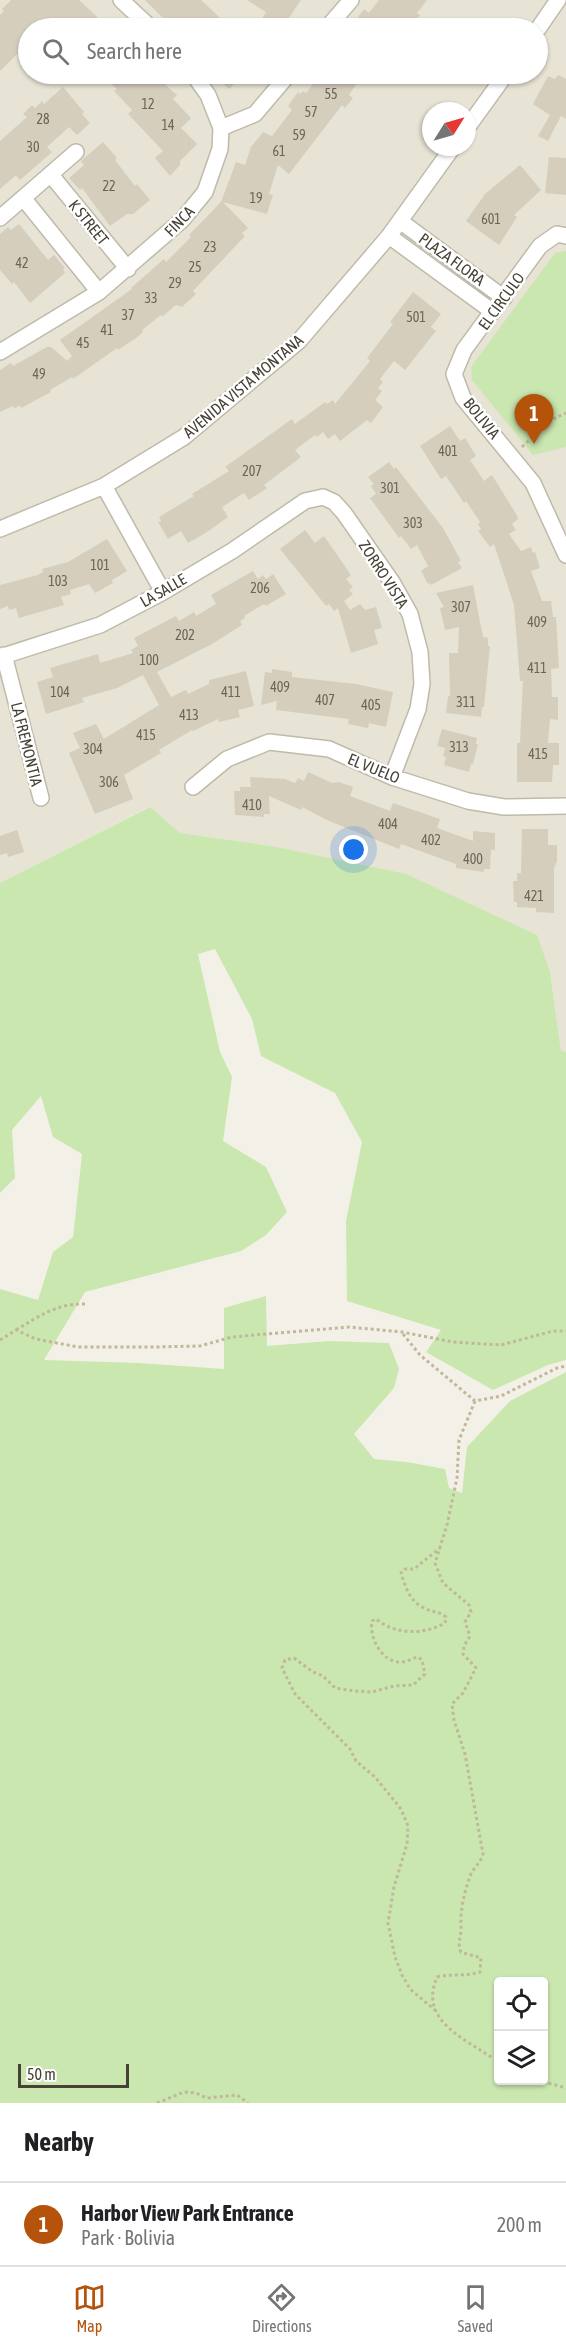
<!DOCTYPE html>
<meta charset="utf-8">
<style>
body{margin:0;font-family:"Asap Condensed",sans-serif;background:#f6f6f6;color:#202124}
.controls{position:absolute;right:18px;bottom:18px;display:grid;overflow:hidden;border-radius:6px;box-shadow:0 2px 4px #0004}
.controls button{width:54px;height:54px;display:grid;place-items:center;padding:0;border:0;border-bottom:2px solid #e0e0e0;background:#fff;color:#202124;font:30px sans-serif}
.compass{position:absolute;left:422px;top:102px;width:54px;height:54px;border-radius:50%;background:#fff;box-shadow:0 2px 4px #0004;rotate:53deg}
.scale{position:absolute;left:18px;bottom:15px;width:111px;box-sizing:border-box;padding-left:6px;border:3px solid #474236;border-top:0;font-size:16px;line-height:21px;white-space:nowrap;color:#474236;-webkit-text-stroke:4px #fff;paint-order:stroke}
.you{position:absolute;left:354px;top:850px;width:21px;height:21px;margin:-15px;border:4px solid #fff;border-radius:50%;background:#1a73e8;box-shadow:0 0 0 9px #1a73e833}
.badge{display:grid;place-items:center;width:39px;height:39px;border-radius:50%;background:#b45309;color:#fff;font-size:20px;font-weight:700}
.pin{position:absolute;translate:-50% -50px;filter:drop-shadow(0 2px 3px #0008)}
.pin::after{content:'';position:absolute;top:32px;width:21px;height:18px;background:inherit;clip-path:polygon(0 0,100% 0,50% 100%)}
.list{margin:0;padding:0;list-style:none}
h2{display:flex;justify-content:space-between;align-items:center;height:78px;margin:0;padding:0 24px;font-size:26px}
h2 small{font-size:20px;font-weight:400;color:#757577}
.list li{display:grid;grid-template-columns:39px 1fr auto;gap:18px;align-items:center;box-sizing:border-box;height:84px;padding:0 24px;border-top:2px solid #e0e0e0}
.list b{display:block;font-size:22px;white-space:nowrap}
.list p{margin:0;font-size:20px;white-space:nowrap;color:#757577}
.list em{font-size:20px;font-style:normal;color:#757577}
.icon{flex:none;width:33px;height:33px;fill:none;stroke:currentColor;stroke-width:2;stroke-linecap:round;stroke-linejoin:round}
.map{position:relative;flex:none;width:566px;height:2103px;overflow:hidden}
.search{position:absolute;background:#fff;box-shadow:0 2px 4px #0004;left:18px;right:18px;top:18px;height:66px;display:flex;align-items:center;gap:15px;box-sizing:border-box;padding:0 21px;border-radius:33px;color:#757577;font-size:22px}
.sheet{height:162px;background:#fff}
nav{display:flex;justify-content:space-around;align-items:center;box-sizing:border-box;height:84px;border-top:2px solid #e0e0e0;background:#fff;font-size:16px;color:#757577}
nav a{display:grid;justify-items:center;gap:3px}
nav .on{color:#b45309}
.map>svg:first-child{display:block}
.residential{fill:#e7e3d5;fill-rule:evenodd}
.green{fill:#cae7b0;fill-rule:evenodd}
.building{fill:#d5cebd}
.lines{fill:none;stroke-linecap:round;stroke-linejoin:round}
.minor-casing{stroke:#bfbaaa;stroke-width:18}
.path{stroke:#c1b79b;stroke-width:3;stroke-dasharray:3 3;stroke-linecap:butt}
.minor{stroke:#fff;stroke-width:15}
.labels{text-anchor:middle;stroke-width:5;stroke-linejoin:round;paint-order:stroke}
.number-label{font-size:14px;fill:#6a6558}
.street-label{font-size:16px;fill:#474236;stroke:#fff}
</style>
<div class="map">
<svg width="566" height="2103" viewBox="0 0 566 2103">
<rect width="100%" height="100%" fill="#f3f1e7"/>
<path class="residential" d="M0,0h566v1052l-5,-1 -11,-79 -279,-126 -91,-13 -31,-26 -149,76zM28,28h510v46h-510zM431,111h36v36h-36z"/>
<path class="green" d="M566,251v196l-33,8 -61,-75 -1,-13 84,-114z
M150,807l30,26 91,13 135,28 131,61 13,37 11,79 5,1v308l-18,5 -55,25 -67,-38 15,-22 -94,-29 -1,-80 16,-79 -27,-49 -74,-37 -9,-37 -37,-70 -17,5 22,98 12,25 -9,64 43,26 21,45 -21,23 -25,16 -156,41 -41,68 95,3 85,6v-61l42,-12 1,50 62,-5 60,2 10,26 -5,19 -40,46 20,25 33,3 38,7 4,19 13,5 5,-46 43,-46 56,-29v731h-566v-814l38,11 15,-48 20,-15 9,-83 -29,-17 -12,-41 -29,34 3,48 -15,15v-310zM498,1982h46v98h-46z"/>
<path class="building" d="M11,0h68l30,28h-81v15l-28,28v-56l4,-4 -2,-2z
M145,0h56l30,28h-58z
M247,0h54l-19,28h-6l-14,-9 4,-7z
M379,0h48l-10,13 3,2 -8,10 -3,-2 -4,5 -8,-4 -4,4h-32l-7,-5 10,-14 5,4z
M101,74h52l24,21 -4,4 18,19 -10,10 16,16 -17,17v4l-10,11 -15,-18 8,-7 -35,-37 4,-4 -18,-19 3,-2z
M214,74h31l-16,15z
M321,74h42l-14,21 4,3 -8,10 -3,-3 -53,69 -11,-9 -9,29 4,1 -6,19 -44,-12 25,26 -6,5 3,3 -52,55 3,3 -14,13 -6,-2 -14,12 -1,-2 -19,15 1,2 -7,6 -18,12 -1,-2 -44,31 -1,-2 -22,13 1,2 -30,16 -1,-3 -6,4 -1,-3 -13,6v-42l11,-7 2,3 34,-19h4l16,14 5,-5 -12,-16 72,-51 -1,-1 33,-29 2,3 25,-25 -2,-2 32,-33 15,-40 9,3 6,-18 12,-15 9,4 20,-26 -4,-4 10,-14 2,2 3,-3 3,2z
M558,75l8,4v40l-5,-3 -13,25 -10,-5 12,-21 -17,-11 15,-28 7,3z
M63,87l21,25 -2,2 8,9 -13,12 -8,-8 -22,20 5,5 -32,28 -4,-5 -16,14v-48l27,-24 -4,-3 9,-9 3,3 7,-7 2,3z
M103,142l14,16 -2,2 20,26 2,-2 13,16 -17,14h-6l-17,12 -28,-38 -2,2 -11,-12 15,-13 -3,-4z
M549,157l17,1v37l-21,-2z
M520,165l21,25 -27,25 3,2 -18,28 -33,-24 19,-27z
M19,224l29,36 6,-5 11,13 -2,1 2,4 -35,30 -16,-21 -2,2 -12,-14v-36l8,-7 3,3z
M413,292l28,22 -10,13 5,4 -31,39 -11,-9 -14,18 3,3 -5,6 4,3 -7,9 8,7 -12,16 -4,-3 -27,21 -5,-7 -7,5 -5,-7 -6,5 -2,-2 -20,15 6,7 -37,28 3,3 -18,12 -5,-7 -22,14 6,10 -21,15 -19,11 -7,-12 -13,8 -10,-17 3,-1 -2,-4 35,-21 -2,-2 37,-23 -4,-4 67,-48 3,5 30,-22 2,2 6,-4 2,4 35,-43 -3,-3 26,-34 -3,-2z
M450,426l10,15 5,-3 11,18 -6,4 14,21 8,-6 24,39 2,5 -6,5 4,6 -7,4 12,17 10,-4 2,6 2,-1 5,16 -9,3 11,30h9l2,16h3l3,51 -8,1 1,28h6v23l-8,-1 -2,24h11v22h-6l-1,17h-35v-39h3l3,-62h-3l-6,-76 -20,-61 -4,3 -12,-16 3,-2 -3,-5 2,-2 -14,-21 -2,2 -18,-27 -5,3 -21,-33z
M389,462l5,7 2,-2 47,61 18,33 -3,1 4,6 -31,17 -1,-2 -2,1 -7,-13 7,-5 -11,-21 -6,4 -10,-13 -2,2 -29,-40 6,-4 -5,-8 3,-2 -6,-7z
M305,530l10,13 9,-7 27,39 -5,4 7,8 -4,3 4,4 -9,7 6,9 10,-6 5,6 11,-3 6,21 -8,2 4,14 -27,9 -13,-45 -4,3 -5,-7 -3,2 -46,-57z
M107,539l20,32 -15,9 1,3 -18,10 -6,-9 -19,6 1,4 -10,3 3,8 -45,13 -3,-10 -7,2 -1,-4 -8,3v-24l38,-10 5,-3 -1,-3 26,-7z
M253,571l5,8 5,-4 3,4 7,-5 13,20 -20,12 -2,-2 -20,12 1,2 -5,3 2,4 -30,19 -55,28 14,25 15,-7 2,4 21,-10v-4l37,-9 8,35 -16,4 2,7 -21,5 -1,-3 -25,12 -1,-1 -33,20 2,3 -37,22 9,24 -38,15 -26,-61 11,-5 -7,-15 23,-9 8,15 55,-34 -16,-30 -26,13 -35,10 2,4 -38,12 -9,-32 16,-5 -3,-9 48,-14 2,9 33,-10 -2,-3 7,-4 -4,-8 42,-22 3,5 15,-9 2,4 20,-12 -5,-9z
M473,585l10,52 5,1v8h2l-6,61h-2l-1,10 -35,-4 2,-17h2l-1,-43h9l1,-26 -14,3 -5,-22 4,-1 -8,-14z
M272,669l20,3v5l64,7 37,8 -7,35 -17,-4 -1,5 -20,-4 1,-5 -73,-9 1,-9 -16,4 4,-33 7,1z
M442,729l35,9 -1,6h2l-5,20h-2l-2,8 -25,-7 2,-8 -3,-1 2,-8 -8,-2z
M308,772l24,11 7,-1 14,5 -3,9 40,15 3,-8 47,16 -3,9 36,13v-10l22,2v17h-4l-1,19h-6v3l-28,-4v-4l-55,-20 -2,5 -70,-28 -27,-14 -1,3 -32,-14 1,18h-6v3l-29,-2 -1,-24h6v-4h11l-1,-10 35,2 10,4 3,-5 6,3z
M522,829h26v16h9v16l-3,7v45l-18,-1v-4l-19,-1v-5h-3l-1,-21h4v-8h4z
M17,830l7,22 -16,5 -1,-4 -7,2v-19z"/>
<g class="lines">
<defs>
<path id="minor" d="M121,0l30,28
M327,28l24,-28
M538,29l20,-29
M221,128l34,-14 34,-40
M467,128l39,-54
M51,175l77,94
M24,199l75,93
M0,218l76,-66
M400,221l104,77
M389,236l104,76
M566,236l-9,-2 -17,12 -76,104 -10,24 9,24 70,85 33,72
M0,352l99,-60 83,-72 23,-28 15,-43 1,-21 -13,-33 -15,-21
M104,486l59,106
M0,529l104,-43 80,-49 115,-96 90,-105 64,-89
M4,655l37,143
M0,657l100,-32 63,-33 69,-41 73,-50 18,-4 11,5 10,11 48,69 18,32 10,38 2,32 -4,25 -26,68
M193,787l34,-28 42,-17 60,7 63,28 76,24 36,6 62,-1"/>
</defs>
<use href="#minor" class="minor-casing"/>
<path class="path" d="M522,447l29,-27 15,-7
M16,1330c23,-14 42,-27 69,-26
M403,1334l17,21 55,46 26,-5 56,-28 9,-2
M0,1340l16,-10 20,9 42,8h76l46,-1 32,-9 117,-10 53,5 51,10 48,3 52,-14h13
M475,1401l-16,39 -2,38 -10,47 -12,38 8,20 26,22 2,7 -6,10 5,14 -6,10 -1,8 13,14 -13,25 -11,11 2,16 11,34 18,100c-2,8 -8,12 -12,20 -7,18 -11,36 -10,55 0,9 -4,14 0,23l20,6 -1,14c-14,5 -28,1 -43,5 -14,33 8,50 32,66 10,6 19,13 29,17
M436,2011l-26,-22 -8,-14 -7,-18 -7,-34 6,-36 13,-43 1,-18 -7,-17 -26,-32 -19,-16 -6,-12 -55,-55 -13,-26 3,-8 9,-2 19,14 10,4 12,12 20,3 17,1 22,-6 19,-1 12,-11 -3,-14 -4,-3c-6,1 -12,6 -19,5 -18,-1 -30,-25 -27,-41l4,-2c20,16 47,16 69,4l1,-6c-9,-7 -13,-4 -22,-9 -14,-6 -19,-22 -23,-35l4,-4h9l26,-21
M537,2080l29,8
M157,2103l27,-11 12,1 11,5 30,-3 11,8"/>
<use href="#minor" class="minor"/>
</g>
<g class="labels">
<g class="number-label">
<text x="331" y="99">55</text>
<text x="148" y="109">12</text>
<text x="311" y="117">57</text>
<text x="43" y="124">28</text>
<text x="168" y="130">14</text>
<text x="299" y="140">59</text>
<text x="33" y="152">30</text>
<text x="279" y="156">61</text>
<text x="109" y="191">22</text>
<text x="256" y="203">19</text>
<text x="491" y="224">601</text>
<text x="210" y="252">23</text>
<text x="22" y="268">42</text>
<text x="195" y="272">25</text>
<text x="175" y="288">29</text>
<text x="151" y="303">33</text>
<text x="128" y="320">37</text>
<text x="416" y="322">501</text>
<text x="107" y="335">41</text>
<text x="83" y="348">45</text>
<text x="39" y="379">49</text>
<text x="448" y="456">401</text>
<text x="252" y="476">207</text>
<text x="390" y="493">301</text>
<text x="413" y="528">303</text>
<text x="100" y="570">101</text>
<text x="58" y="586">103</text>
<text x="260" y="593">206</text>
<text x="461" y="612">307</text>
<text x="537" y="627">409</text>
<text x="185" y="640">202</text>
<text x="149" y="665">100</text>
<text x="537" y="673">411</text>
<text x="280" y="692">409</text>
<text x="60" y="697">104</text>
<text x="231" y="697">411</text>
<text x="325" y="705">407</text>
<text x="466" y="707">311</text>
<text x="371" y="710">405</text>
<text x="189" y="720">413</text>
<text x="146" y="740">415</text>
<text x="459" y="752">313</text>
<text x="93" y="754">304</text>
<text x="538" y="759">415</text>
<text x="109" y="787">306</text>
<text x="252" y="810">410</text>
<text x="388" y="829">404</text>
<text x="431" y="845">402</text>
<text x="473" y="864">400</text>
<text x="534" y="901">421</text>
</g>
<g class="street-label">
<text transform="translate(179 221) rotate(-46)" y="6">FINCA</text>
<text transform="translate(89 222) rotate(51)" y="6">K STREET</text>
<text transform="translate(452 259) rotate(36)" y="6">PLAZA FLORA</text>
<text transform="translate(501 301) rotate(-54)" y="6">EL CIRCULO</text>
<text transform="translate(243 386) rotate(-40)" y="6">AVENIDA VISTA MONTANA</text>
<text transform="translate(482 418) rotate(51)" y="6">BOLIVIA</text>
<text transform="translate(384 574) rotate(57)" y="6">ZORRO VISTA</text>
<text transform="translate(163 590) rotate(-30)" y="6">LA SALLE</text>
<text transform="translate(27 744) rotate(76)" y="6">LA FREMONTIA</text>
<text transform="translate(374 768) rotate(22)" y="6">EL VUELO</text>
</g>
</g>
</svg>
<div class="controls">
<button><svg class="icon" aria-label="locate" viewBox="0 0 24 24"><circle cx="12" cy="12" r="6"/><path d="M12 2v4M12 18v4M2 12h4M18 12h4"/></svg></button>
<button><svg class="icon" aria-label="layers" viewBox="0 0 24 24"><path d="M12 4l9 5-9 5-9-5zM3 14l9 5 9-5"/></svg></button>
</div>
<svg class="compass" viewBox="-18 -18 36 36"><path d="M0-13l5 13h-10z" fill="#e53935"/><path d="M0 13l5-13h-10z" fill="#757577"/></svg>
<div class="scale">50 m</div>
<div class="you"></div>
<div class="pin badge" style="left:534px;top:444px">1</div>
<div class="search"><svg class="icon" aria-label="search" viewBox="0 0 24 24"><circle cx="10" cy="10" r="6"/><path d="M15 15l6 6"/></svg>Search here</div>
</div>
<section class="sheet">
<h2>Nearby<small></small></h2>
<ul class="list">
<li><span class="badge">1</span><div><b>Harbor View Park Entrance</b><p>Park · Bolivia</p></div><em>200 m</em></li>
</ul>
</section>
<nav>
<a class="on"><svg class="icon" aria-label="map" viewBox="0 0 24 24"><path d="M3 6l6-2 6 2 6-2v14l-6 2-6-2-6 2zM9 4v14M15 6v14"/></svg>Map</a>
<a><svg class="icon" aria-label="directions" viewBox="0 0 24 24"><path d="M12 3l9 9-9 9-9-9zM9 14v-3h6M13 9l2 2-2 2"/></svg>Directions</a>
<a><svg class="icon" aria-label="saved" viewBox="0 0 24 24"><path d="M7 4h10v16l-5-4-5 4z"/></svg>Saved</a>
</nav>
